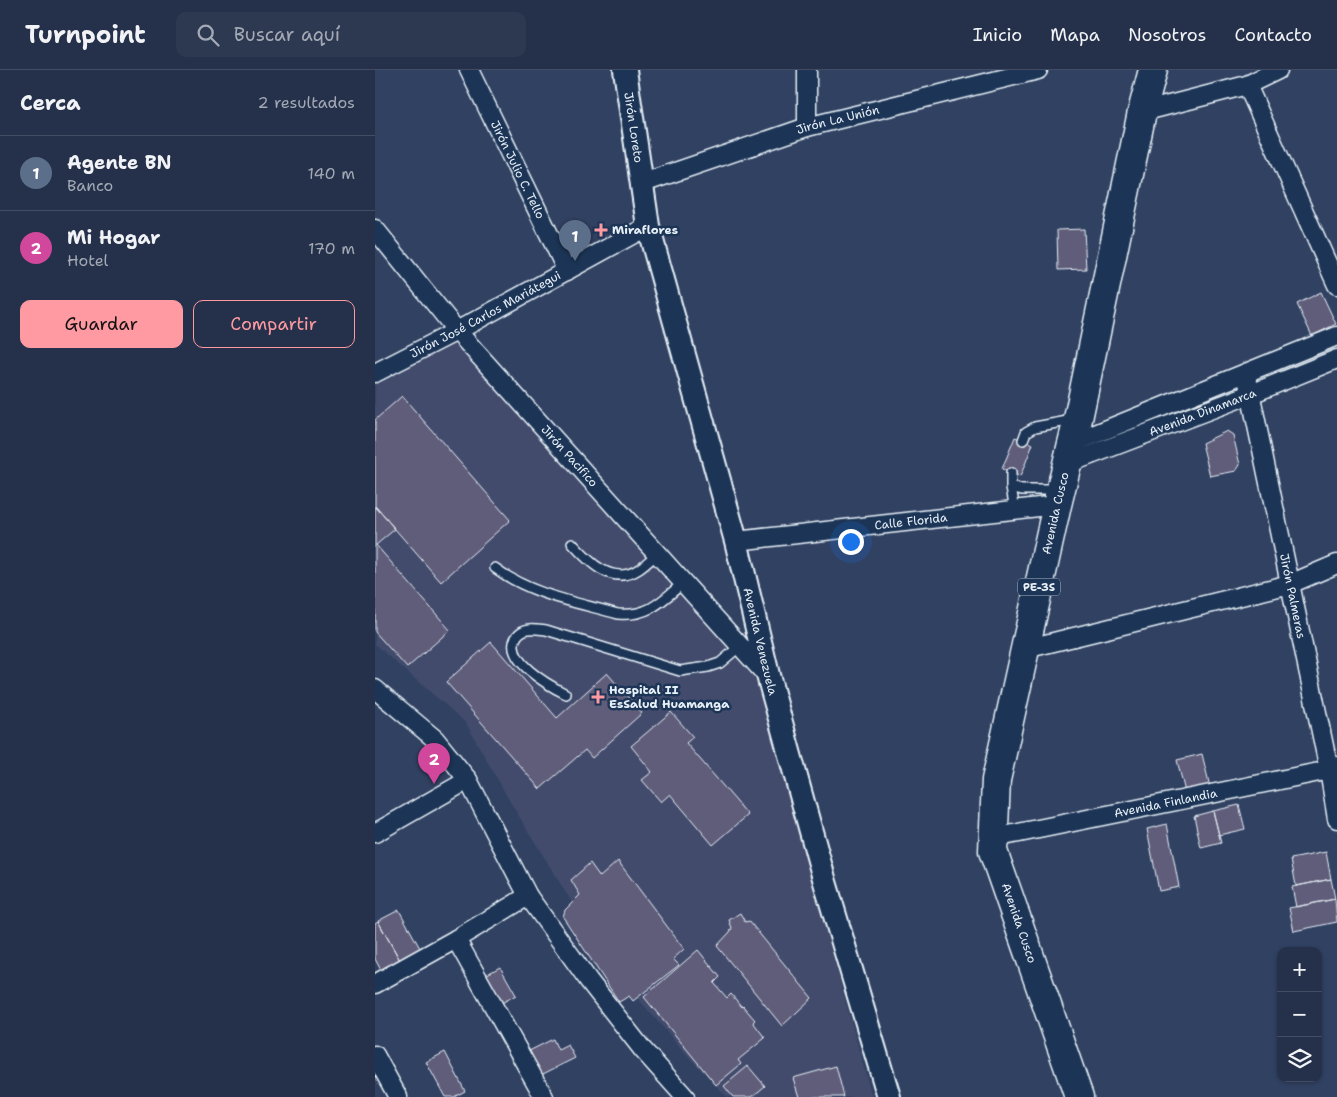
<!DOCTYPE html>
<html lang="es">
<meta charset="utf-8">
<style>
body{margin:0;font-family:"Shantell Sans",sans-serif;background:#2d3951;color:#f1f3f6}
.controls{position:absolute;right:15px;bottom:15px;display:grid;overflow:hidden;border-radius:10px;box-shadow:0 1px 4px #0004}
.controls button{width:45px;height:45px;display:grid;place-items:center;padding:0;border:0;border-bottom:1px solid #424c62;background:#25314a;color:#f1f3f6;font:25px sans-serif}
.you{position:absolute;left:475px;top:471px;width:18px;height:18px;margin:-12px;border:4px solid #fff;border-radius:50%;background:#1a73e8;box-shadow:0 0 0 8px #1a73e833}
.badge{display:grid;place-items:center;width:32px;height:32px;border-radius:50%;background:#ff9aa2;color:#fff;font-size:16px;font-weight:700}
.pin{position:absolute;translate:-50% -41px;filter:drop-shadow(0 1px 2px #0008)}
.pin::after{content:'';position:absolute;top:26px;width:18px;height:15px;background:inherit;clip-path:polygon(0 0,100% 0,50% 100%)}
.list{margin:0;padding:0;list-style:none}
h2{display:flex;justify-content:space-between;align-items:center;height:65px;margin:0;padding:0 20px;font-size:21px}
h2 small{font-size:16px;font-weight:400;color:#a3a9b5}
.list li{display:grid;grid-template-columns:32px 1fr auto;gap:15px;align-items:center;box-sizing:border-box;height:75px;padding:0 20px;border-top:1px solid #424c62}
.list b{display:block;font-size:19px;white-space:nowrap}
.list p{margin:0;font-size:16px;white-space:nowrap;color:#a3a9b5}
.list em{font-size:16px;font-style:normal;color:#a3a9b5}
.actions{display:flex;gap:10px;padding:15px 20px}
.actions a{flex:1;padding:11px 0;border:1px solid #ff9aa2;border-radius:10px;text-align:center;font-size:18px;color:#ff9aa2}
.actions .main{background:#ff9aa2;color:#111}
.icon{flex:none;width:28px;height:28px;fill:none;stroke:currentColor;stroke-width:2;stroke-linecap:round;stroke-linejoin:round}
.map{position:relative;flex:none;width:962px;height:1027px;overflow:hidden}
header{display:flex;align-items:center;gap:30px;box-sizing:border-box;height:70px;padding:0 25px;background:#25314a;border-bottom:1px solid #424c62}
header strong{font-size:24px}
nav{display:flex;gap:28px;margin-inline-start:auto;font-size:18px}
.search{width:350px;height:45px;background:#2d3951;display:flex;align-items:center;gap:12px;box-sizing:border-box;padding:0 18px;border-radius:10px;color:#a3a9b5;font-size:19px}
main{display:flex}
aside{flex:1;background:#25314a}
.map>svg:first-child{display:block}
.built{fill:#424c6c}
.building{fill:#615d7a;stroke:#e8f1f8}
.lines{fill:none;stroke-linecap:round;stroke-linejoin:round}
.service-casing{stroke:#e8f1f8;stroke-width:12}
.minor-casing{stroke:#e8f1f8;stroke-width:21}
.tertiary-casing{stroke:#e8f1f8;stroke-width:26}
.trunk-casing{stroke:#e8f1f8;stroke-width:31}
.service{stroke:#1d3557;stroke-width:9}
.minor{stroke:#1d3557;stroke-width:18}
.tertiary{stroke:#1d3557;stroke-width:22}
.trunk{stroke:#1d3557;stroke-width:28}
.poi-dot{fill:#ff9aa2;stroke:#1d3557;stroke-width:2}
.labels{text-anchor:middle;stroke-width:5;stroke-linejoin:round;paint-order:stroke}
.shield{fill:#1d3557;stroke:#abb9c8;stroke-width:1}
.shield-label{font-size:11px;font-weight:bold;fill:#e8f1f8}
.street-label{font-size:12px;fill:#e8f1f8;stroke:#1d3557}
.poi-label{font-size:12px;font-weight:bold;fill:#e8f1f8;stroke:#1d3557;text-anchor:start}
</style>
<header>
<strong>Turnpoint</strong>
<div class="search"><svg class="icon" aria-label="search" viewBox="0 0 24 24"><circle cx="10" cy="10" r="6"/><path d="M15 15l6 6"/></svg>Buscar aquí</div>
<nav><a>Inicio</a><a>Mapa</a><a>Nosotros</a><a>Contacto</a></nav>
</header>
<main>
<aside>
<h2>Cerca<small>2 resultados</small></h2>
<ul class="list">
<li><span class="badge" style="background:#5c6f8a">1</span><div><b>Agente BN</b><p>Banco</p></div><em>140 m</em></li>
<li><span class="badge" style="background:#d1479c">2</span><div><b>Mi Hogar</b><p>Hotel</p></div><em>170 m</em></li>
</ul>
<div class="actions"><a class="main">Guardar</a><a>Compartir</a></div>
</aside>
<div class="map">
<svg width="962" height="1027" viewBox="0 0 962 1027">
<rect width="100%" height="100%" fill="#314162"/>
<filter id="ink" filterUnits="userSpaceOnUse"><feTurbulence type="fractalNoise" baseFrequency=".02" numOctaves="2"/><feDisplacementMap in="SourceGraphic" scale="10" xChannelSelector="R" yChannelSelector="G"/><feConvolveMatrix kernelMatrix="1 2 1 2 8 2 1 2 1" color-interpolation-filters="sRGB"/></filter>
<g filter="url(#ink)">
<path class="built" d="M77,264l302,337 118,426h-145l-40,-42 -73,-84 -105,-171 -43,-77 -91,-79v-266z"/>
<path class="building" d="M709,159l2,40 -28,1 -1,-40z
M946,222l15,32 -24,12 -15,-32z
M27,326l108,124 -69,62 -66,-76v-86z
M852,361l6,4 7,30 -4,6 -26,5 -8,-33z
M640,367l18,7 -13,33 -18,-8z
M0,436l20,23 -19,16 74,85 -43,38 -32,-36z
M116,572l66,76 50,-45 35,40 -50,45 -7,-8 -45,39 -94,-107z
M296,642l22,25 -7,6 62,72 -35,30 -43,-51 -9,8 -19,-22 10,-8 -21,-26z
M827,684l8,33 -25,5 -8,-32z
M864,735l6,24 -26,6 -6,-24z
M838,741l8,32 -20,5 -7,-32z
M792,754l12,63 -20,4 -12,-62z
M951,782l5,27 -35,7 -5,-27z
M243,791l66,88 -11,10 6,6 -46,36 -4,-5 -10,6 -56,-85 2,-7 15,-15 -9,-15 19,-17 10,14z
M956,809l4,20 -39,8 -4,-20z
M960,829l2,23 -43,9 -5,-23z
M24,840l22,40 -20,12 -23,-41z
M365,843l5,9 4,-1 63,77 -30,28 -65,-80 13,-14 2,-4 -3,-8z
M3,851l23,41 -19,10 -7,-13v-36z
M323,880l22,27 -6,6 13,15 4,-4 11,13 1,-1 12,14 -2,2 12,16 -27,22 3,4 -25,21 -72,-88z
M125,897l16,28 -18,10 -16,-28z
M178,969l5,11 10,-5 7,13 -36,18 -12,-24z
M70,982l20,39 -11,6h-9l-19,-35z
M373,996l17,20 -13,11h-19l-9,-11z
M461,996l8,31h-45l-6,-19z"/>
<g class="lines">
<defs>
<path id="service" d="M648,370l3,-8 9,-5 38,-7
M636,403v14l4,23
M636,417l11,3h36
M197,473c16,18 40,44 67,26 6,-4 12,-10 18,-15
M120,498c36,27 81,34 123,46 30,3 44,-13 65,-31
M191,624c-16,-8 -65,-35 -49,-58 7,-10 19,-7 29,-6l134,41 28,-4 12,-4 20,-17"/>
<g id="minor">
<path id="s1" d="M94,0l98,201"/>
<path d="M872,15l90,200"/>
<path d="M767,42l105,-27 31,-15"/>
<path d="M432,57v-57"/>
<path id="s2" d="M265,114l167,-57 231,-57"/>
<path id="s3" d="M0,159l82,102 312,347"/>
<path id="s4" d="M0,303l82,-42 191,-105"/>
<path id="s5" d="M871,303l83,397 8,49"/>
<path d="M698,373l264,-107"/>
<path id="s6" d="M692,394l184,-70 86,-35"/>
<path id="s7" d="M361,471l321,-36"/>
<path d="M650,579l265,-65 47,-20"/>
<path d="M0,619l60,50 33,41 60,116 61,85 54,69 42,47"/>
<path d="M0,763l93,-53"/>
<path id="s8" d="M619,768l335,-68 8,-4"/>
<path d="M81,869l88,158"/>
<path d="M0,914l81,-45 72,-43"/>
<path d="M0,985l23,42"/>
</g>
<g id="tertiary">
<path id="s9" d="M250,0l23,156 88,315 33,138 56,203 64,215"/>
</g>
<g id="trunk">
<path id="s10" d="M704,1027l-86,-246 3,-71 61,-275 21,-86 64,-307 11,-42"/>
</g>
</defs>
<use href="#service" class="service-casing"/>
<use href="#minor" class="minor-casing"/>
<use href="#tertiary" class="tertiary-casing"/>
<use href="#trunk" class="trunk-casing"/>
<use href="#service" class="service"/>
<use href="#minor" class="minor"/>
<use href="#tertiary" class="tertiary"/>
<use href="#trunk" class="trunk"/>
</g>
</g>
<g class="poi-dot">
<path d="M223.5 152.5h5v5h5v5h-5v5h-5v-5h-5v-5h5z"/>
<path d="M220.5 619.5h5v5h5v5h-5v5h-5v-5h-5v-5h5z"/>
</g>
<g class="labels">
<rect class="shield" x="643" y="508.5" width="42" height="17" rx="4"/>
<g class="shield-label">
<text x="664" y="521">PE-3S</text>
</g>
<g class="street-label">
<text dy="4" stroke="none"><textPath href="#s2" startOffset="208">Jirón La Unión</textPath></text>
<text dy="4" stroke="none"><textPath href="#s9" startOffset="58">Jirón Loreto</textPath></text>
<text dy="4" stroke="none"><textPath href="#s1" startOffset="111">Jirón Julio C. Tello</textPath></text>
<text dy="4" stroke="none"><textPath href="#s4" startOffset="125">Jirón José Carlos Mariátegui</textPath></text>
<text dy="4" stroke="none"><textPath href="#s6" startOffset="145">Avenida Dinamarca</textPath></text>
<text dy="4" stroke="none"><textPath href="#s3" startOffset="299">Jirón Pacifico</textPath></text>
<text dy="4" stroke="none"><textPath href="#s10" startOffset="605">Avenida Cusco</textPath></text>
<text dy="4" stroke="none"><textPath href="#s7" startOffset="176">Calle Florida</textPath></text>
<text dy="4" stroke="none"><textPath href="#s5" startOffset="228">Jirón Palmeras</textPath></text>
<text dy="4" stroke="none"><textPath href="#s9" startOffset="588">Avenida Venezuela</textPath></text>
<text dy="4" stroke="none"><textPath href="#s8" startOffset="175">Avenida Finlandia</textPath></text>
<text transform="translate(644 853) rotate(71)" y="4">Avenida Cusco</text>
</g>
<g class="poi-label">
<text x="237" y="164">Miraflores</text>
<text x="234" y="624">Hospital II<tspan x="234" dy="14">EsSalud Huamanga</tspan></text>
</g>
</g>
</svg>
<div class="controls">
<button>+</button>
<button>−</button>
<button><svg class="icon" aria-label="layers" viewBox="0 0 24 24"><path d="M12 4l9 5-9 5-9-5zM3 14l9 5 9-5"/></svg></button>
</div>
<div class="you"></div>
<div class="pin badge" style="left:200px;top:191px;background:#5c6f8a">1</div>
<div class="pin badge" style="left:59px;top:714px;background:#d1479c">2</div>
</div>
</main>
